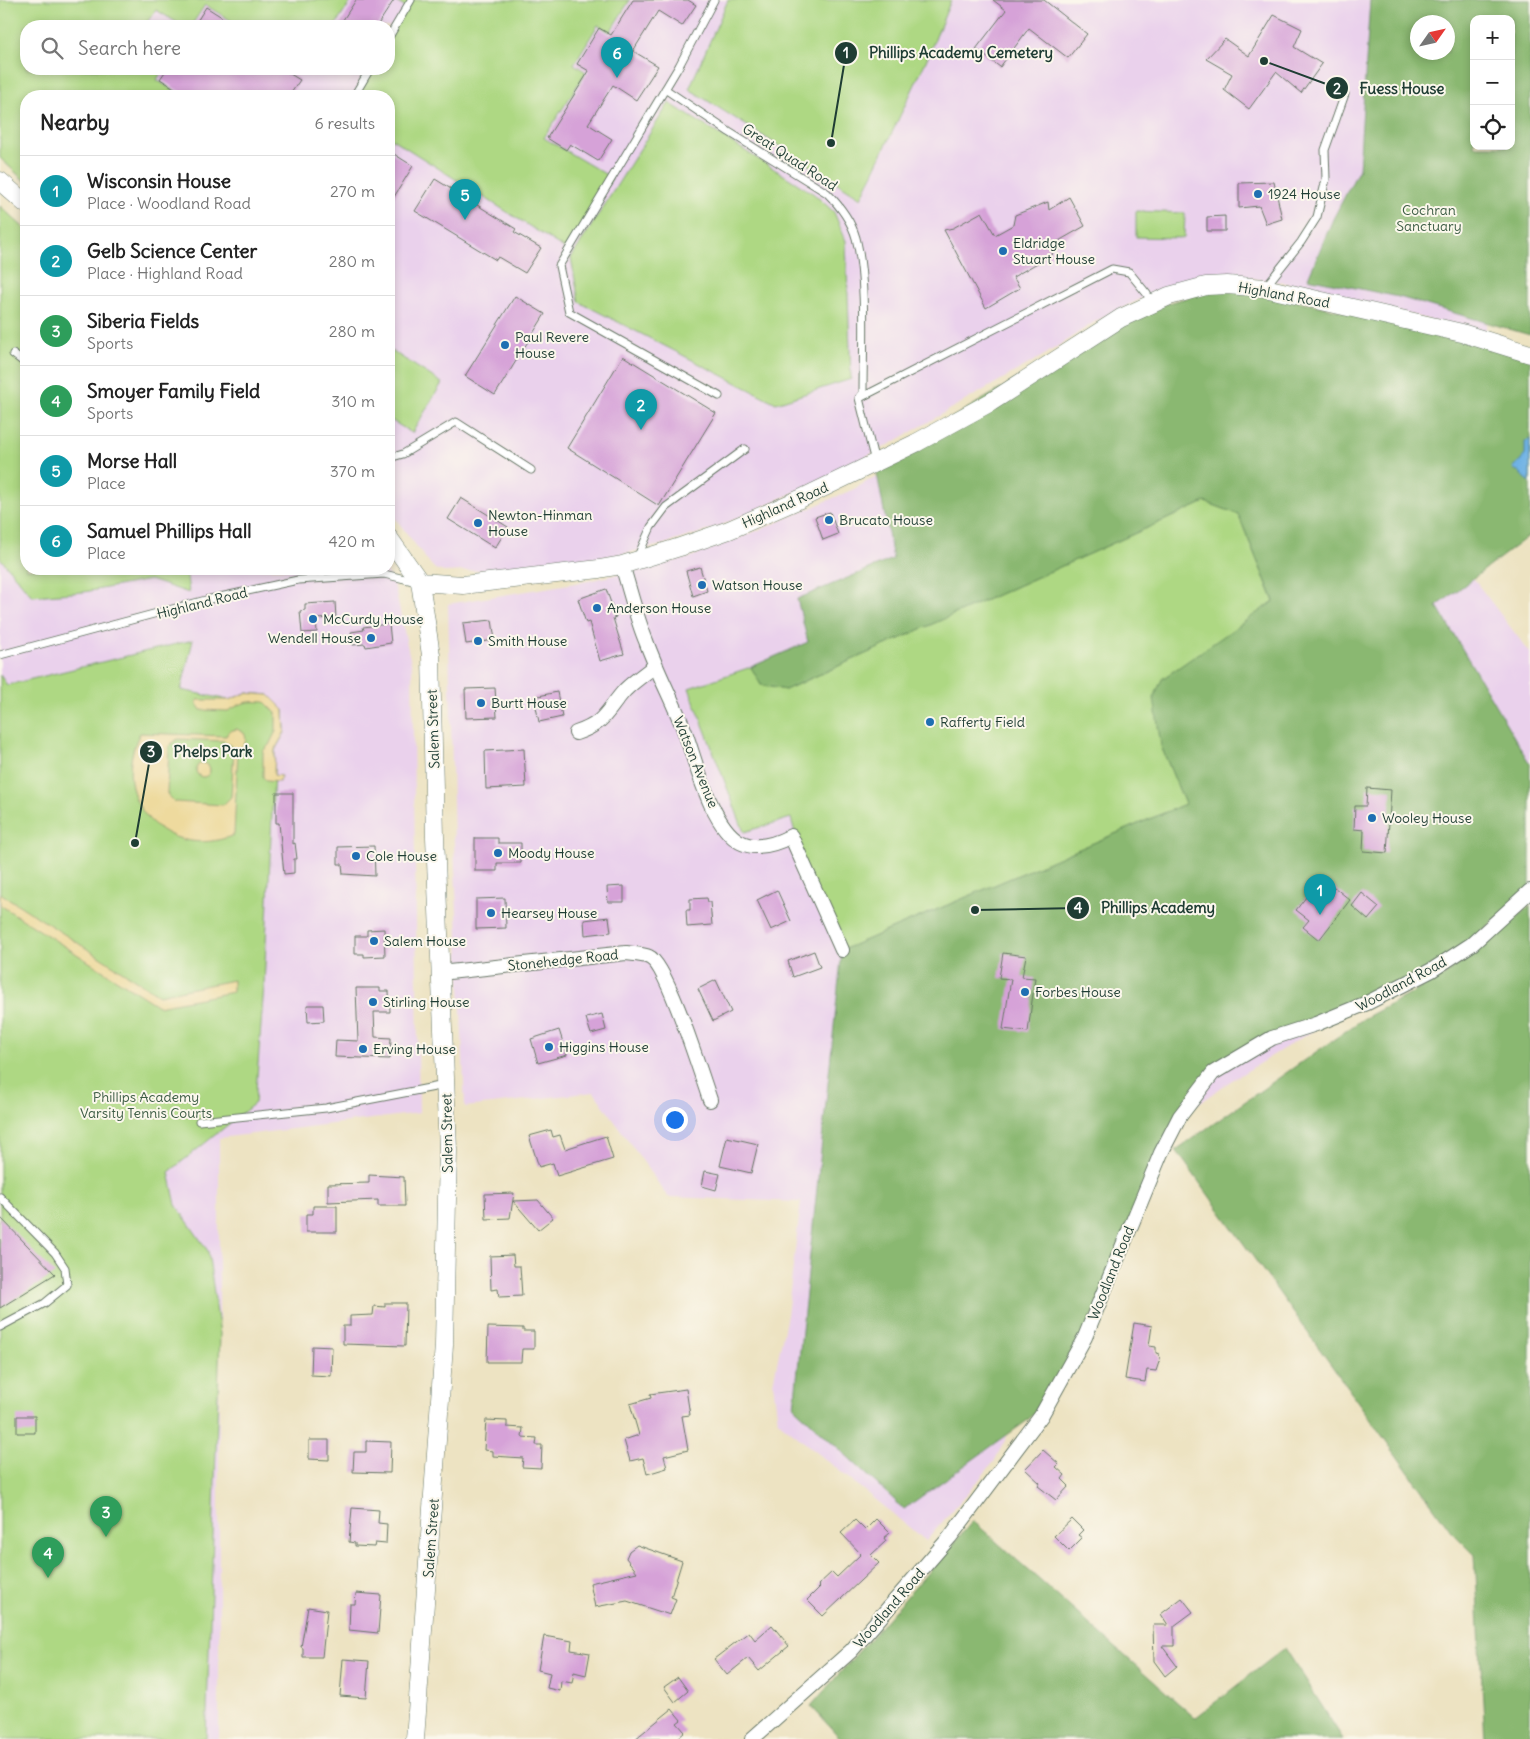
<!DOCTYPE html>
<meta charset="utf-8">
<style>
body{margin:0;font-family:Delius,sans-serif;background:#f6f6f6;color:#222}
.controls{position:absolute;right:15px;top:15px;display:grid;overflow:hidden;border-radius:10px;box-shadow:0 2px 8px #0003}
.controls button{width:45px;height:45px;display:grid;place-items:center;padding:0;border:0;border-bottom:1px solid #e0e0e0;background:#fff;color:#222;font:25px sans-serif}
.compass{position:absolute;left:1410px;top:15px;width:45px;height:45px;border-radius:50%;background:#fff;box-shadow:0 2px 8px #0003;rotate:56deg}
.you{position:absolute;left:674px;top:1119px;width:18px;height:18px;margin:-12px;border:4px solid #fff;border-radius:50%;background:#1a73e8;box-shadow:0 0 0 8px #1a73e833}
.badge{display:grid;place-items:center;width:32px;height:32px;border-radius:50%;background:#1f6fb2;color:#fff;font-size:16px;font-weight:700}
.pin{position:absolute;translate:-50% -41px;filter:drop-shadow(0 1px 2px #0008)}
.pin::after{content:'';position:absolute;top:26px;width:18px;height:15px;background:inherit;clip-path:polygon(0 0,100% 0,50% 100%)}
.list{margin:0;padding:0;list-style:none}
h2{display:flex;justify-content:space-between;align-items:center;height:65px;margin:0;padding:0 20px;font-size:21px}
h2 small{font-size:16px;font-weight:400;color:#767676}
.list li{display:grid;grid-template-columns:32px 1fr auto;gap:15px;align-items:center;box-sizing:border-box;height:70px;padding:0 20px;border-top:1px solid #e0e0e0}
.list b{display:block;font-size:19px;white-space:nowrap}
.list p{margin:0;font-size:16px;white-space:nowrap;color:#767676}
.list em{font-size:16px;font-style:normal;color:#767676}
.icon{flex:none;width:28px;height:28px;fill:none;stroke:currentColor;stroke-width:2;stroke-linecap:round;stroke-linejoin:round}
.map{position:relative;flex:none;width:1530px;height:1739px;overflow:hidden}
.search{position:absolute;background:#fff;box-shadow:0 2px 8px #0003;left:20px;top:20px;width:375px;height:55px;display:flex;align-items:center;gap:12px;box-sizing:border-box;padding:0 18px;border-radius:20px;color:#767676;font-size:19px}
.panel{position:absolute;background:#fff;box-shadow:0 2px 8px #0003;left:20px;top:90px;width:375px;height:485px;border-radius:20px}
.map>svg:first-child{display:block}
.built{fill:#ead1ec;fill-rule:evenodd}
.green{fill:#aed883;stroke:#668a5c}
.forest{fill:#8ab871;stroke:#547a52;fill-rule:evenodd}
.sand{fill:#eeda9e;stroke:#868c69;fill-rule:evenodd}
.water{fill:#6fb2e4;stroke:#47788c}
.building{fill:#d6a2d8}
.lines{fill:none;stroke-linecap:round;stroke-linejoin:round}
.service-casing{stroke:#677766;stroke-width:9}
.minor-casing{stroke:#677766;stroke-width:16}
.tertiary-casing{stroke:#677766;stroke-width:19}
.service{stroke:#fff;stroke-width:7}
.minor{stroke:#fff;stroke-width:14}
.tertiary{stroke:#fff;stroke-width:18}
.poi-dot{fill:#1f6fb2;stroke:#fbf7ec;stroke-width:2}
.labels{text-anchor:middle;stroke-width:4;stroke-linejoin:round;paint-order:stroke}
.street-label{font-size:14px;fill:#1f3d34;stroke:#fbf7ec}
.poi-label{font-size:14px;fill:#1f3d34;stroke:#fbf7ec;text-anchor:start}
.park-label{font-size:14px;fill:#3c5c44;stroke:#fbf7ec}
.leader{fill:none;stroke:#1f3d34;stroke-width:2}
.callout-dot{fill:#1f3d34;stroke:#fbf7ec;stroke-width:2}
.mark-label{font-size:15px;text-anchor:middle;font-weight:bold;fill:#fff}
.callout-label{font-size:15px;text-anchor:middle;font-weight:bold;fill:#1f3d34;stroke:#fbf7ec;stroke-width:4;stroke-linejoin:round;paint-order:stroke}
</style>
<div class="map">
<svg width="1530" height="1739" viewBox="0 0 1530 1739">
<rect width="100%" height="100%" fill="#fbf7ec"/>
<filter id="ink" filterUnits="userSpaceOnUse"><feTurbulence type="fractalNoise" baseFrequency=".02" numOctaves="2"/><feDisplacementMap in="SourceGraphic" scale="10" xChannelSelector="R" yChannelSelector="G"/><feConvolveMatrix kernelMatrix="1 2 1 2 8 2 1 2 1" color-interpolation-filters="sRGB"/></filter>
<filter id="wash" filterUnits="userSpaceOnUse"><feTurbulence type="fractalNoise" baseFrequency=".0096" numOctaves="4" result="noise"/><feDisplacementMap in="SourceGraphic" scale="20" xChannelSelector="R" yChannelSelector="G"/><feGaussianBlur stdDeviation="1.12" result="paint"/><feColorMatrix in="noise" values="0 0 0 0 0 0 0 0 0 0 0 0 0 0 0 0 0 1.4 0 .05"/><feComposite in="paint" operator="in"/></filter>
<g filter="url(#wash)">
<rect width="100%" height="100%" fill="#ede3c2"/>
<path class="built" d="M0,0h1530v335l-43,-13 -2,12 -199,-51 -36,-5 -51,3 -38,8 -65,32 -50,33 -154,89 -68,36 -111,50 -52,16 -43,10 -88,13 -86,4 -9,-3 -8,-9 -38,-50v-414h-363v86l-26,-24zM1474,19h37v127h-37zM1418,22h30v30h-30zM26,26h363v43h-363z
M0,207l26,362h360l9,19 17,80 7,445 -200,25v601h-219z
M913,455l540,97 77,101v223l-85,74 -216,132 -67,47 -168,333 -68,79 -148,-120 -5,-38 14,-68 14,-113 -133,-5 -74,-105 -129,15 -11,-265 -6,-238 140,-23 100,-23 81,-32 85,-37z"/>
<path class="green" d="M0,0h352l-17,26h-95l-35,-21 -14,21h-8l-27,-16 -12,16h-118v43h137l-6,11 26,16h-157v86l-26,-24z
M393,0h237l-20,32 -12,-7 -24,39 12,8 -42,66 68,40 -45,72 -178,-113v-41h-35l16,-27h19v-32l17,-29z
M728,0h223l-25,61 -65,137 -172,-109z
M669,103l145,91 20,18 12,29 5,138 -75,24 -197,-101 -8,-44z
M0,206l26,24v339h160l3,24 -39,-13 -66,12 -52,4 -32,-38z
M1136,211l49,2 -1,25 -48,-1z
M392,351l50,32 -30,50 -23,-14v-64z
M1205,502l33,12 36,88 -112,77 -1,67 24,58 -343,146 -38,-85 -13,-47 -47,14 -55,-144 62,-21 10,18 24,5z
M193,640l-12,50 48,10 17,-7 23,2 15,15 1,22 -10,18 -11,236 -9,117 -86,69 7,33 32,46 12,83 -14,405h-206v-1064l7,10z"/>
<path class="forest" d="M1370,0h160v335l-131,-38 -91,-19 25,-59 26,-50zM1474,19h37v127h-37zM1448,22v30h-30v-30z
M1227,285l303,69v181l-93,71 93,158v129l-98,77 -160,68 -59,35 -33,43 -111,251 -41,53 -124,89 -110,-102 48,-457 343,-146 -24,-58 -7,-48 8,-19 112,-78 -36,-87 -33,-12 -420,188 -24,-5 -10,-18 57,-25 -11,-43 96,-40 -18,-96 246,-145z
M1530,905v834h-45l-10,-184 -24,-24 -275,-381 187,-131 79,-42 49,-36z
M973,1521l222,197 90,-70 58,91h-502l-30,-33z"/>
<path class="sand" d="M246,693l23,2 15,15 1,22 -10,18 -1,25 7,1 -2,6 -13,-1 -3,-4v-26l6,-6 7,-14v-18l-11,-11c-20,-1 -21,0 -37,9l-27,-1 -4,-6v-4h32z
M237,729l7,4c4,7 1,13 -6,16l-4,86c-67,28 -128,-36 -94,-102l86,3 3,-5zM177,739l48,2 9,8 -3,48 -8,8 -48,-3 -8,-8 2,-48z
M196 770a7 7 0 1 1 14 0a7 7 0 1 1-14 0Z
M0,893l159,102 74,-15v12l-75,14 -158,-101z"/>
<path class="water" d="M1530,439v43l-17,-14 12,-13v-13z"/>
<g id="blocks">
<path class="building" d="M356,0h38l-17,26h-38z
M633,0h55l8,5 -14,21 -24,-15 -25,40 25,15 -22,34 -23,-15 -25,39 24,15 -14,22 -28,-17 -4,6 -19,-12 42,-67 -12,-7 22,-36 12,7z
M993,0h51l43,34 -19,24 -39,-30 -29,39 -24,-18 30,-39z
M206,7l30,19h-42z
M1274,15l28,14 -8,18 28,17 -21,29 -25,-21 -27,37 -25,-19 8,-16 -26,-15 19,-20 24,17z
M167,69h115l18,11 -11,16h-102l-27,-17z
M389,151l24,15 -24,39z
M435,179l81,50 -2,3 27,16 -16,25 -27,-16 -2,3 -81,-49z
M1274,182l8,37 -16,5 -7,-18 -20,2v-25z
M1069,197l16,29 -37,21 5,7 -40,23 7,11 -34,20 -42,-78 9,-2 29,-16 13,23 18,-10 2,-10 33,-13 1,8z
M1225,216v15h-18v-14z
M515,296l30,18 -50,81 -30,-19z
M623,356l93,57 -57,93 -92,-58z
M461,498l47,29 -13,21 -47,-29z
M830,512l8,22 -15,6 -8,-23z
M700,567l7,24 -14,5 -7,-25z
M606,589l10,28 -3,1 11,36 -24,7 -11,-39 -3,1 -8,-24z
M335,602l1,16 -20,1 1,13 -15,1 -2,-22 5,-1v-6z
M492,620l3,20 -29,4 -3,-21z
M389,624l2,19 -25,4 -1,-3 -12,1 -2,-13 13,-2 -1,-3z
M495,688l2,29 -31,1 -1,-29z
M557,692l5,25 -23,5 -5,-25z
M524,749l2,38 -40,2 -1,-38z
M1367,788l24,2 -4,63 -24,-2 1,-21 -10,-1 1,-23h11z
M276,793h17v51l2,-1 2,16h-3v14l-10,1 -5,-51h-3z
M475,838h23v5h23v20h-24v8h-22z
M374,846l1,30 -32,-2 -1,-10h-4v-17z
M624,886v16h-16l-1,-15z
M1334,887l16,13 -31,40 -16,-13 6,-7 -13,-10 14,-18 12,10z
M777,890l14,31 -20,9 -14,-30z
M1362,893l17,14 -11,13 -16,-14z
M505,898l1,30 -30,1v-30z
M707,898l1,4h2l2,23 -25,2 -1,-17h4v-11z
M609,917l2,15 -26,3 -1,-15z
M384,929l1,27 -21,1v-3h-9v-18h12v-6z
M814,951l6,16 -27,10 -5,-16z
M1003,953l23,3 -4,21 13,1 -7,54 -25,-3 8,-50 -12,-1z
M716,980l15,32 -18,9 -15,-32z
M356,988h24v3h9l1,21h-16l1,25 16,1 -1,21 -55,-2 1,-17 22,1z
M307,1005h16l1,16 -16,1z
M602,1014l4,16 -15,4 -5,-16z
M559,1030l8,25 -29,8 -7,-24z
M551,1130l2,7 7,-2 5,14 41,-13 7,23 -56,17 -4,-13 -14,4 -10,-31z
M727,1137l31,7 -7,29 -31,-7z
M705,1171l15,3 -4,16 -14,-4z
M369,1175l35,2 1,29h-27v-6l-50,2v-18l41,-1z
M514,1193l-4,25 -24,1 -1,-25z
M538,1200l15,18 -15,12 -25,-29z
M313,1206h24v26h-31v-18h7z
M0,1217l55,57 -55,34z
M513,1255l1,11h6l2,30 -23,1 -1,-8 -7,1 -1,-34z
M385,1303h21l-1,43 -62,-2v-18h7v-10l23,-1 1,-9 11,1z
M1134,1323l18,3 -3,20 7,1v6l3,1 1,5 -4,12 -9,-1 -2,12 -20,-3z
M488,1327l35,1v3h11v18h-12l-1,13h-34z
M312,1346l20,1 -1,29 -20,-1z
M686,1389l4,26 -8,1 6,34 -24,6 3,12 -20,6 -4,-16 -13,3 -6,-21 15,-5 -9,-31 21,-6 -1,-4z
M17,1416h18v17h-18z
M486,1420l21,1v6l16,1 -1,9 15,1 -1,7h6l-1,23 -19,-1 1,-9 -30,-2v-5l-9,-1z
M309,1440h20v20l-20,-1z
M366,1441l25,1 -1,31 -37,-1 1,-20h12z
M1043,1450l16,14 -3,3 9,8 -3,4 7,7 -13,14 -18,-14 2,-3 -15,-14z
M352,1508l27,2 -1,13 9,1 -1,20 -11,-1 -1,4 -19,-1v-3l-6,-1z
M876,1519l14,14 -6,5 2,3 -15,14 8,8 -56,53 -16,-16 13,-13 -2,-2 14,-13 5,5 24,-23 -20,-21 14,-13 10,10z
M1072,1519l11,11 -5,5 4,3 -13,13 -15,-15z
M637,1545l45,16 -11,36 5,2 -6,16 -43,-14 -32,6 -5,-24 47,-11 -11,-14 3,-7z
M356,1593l25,2 -3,38 -29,-3 1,-26h5z
M1182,1598l11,14 -19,14v20h-12l15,20 -12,10 -11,-15 -1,-36h15l-7,-11z
M308,1607l19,3 -5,47h-19v-9l-2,-1z
M772,1625l17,21 -30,25 -11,-13 -21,17 -13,-16 35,-27 6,8z
M544,1636l28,5 -1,9 19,3 -4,22 -12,-3 -2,11 -11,-2 -1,10 -13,-3 3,-15 -12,-3z
M343,1659l26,2 -3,37 -26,-2z
M678,1677l10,14 -13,11 -11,-15z
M672,1709l9,11 -4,3 8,9 -8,7h-42z"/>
</g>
</g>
<g filter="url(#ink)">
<use href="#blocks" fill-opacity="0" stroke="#677766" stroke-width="1"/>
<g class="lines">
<defs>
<path id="service" d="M714,0l-35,66 -120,200 10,46 150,84
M389,37l22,-37
M665,89l64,43 98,61c13,13 24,27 29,45 11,42 7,110 7,155l-4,5 16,64
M354,96l16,-27
M1266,286l35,-44 16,-25 9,-38 -1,-29 20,-56
M13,354l13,10
M860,398l252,-129 17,3 18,22 4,9
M389,458l14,-4 53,-32 75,48
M637,558l14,-31 15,-20 79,-58
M0,655l206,-55 92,-20 86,-6 33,8
M199,1121l127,-13 119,-23
M0,1197l55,56 10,15 2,17 -22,18 -45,24"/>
<path id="minor" d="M622,565c8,25 14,52 24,76 11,31 27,60 39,91 11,30 26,94 55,110 17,9 36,2 51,-6l51,114
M576,733c30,-10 30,-22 49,-43 9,-9 21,-17 31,-25
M440,973l186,-20c7,1 17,1 23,4 18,7 53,120 61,143
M752,1739l99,-88 99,-114 91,-121 44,-79 76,-184 19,-37 33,-43 59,-35 44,-14 51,-21 65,-33 40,-26 58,-53"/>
<path id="tertiary" d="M0,181l26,23
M389,538l31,44 11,73 4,182 13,313 -4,195 -29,394
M420,582l43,3 136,-16 23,-4 58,-18 49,-17 71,-31 116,-56 75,-41 130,-84 48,-22 37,-10 21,-1 38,3 197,45 68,21"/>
</defs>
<use href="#service" class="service-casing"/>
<use href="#minor" class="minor-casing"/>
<use href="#tertiary" class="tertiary-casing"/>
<use href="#service" class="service"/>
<use href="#minor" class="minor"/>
<use href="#tertiary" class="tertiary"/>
</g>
</g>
<g class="poi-dot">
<circle cx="1258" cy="194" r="5"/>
<circle cx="1003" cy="251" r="5"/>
<circle cx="505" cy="345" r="5"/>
<circle cx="829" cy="520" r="5"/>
<circle cx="478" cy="523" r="5"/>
<circle cx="702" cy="585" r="5"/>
<circle cx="597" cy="608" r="5"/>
<circle cx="313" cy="619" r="5"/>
<circle cx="371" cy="638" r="5"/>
<circle cx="478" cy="641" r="5"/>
<circle cx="481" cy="703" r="5"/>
<circle cx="930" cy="722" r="5"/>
<circle cx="1372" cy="818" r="5"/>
<circle cx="498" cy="853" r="5"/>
<circle cx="356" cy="856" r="5"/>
<circle cx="491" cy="913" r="5"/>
<circle cx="374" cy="941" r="5"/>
<circle cx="1025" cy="992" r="5"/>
<circle cx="373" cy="1002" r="5"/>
<circle cx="549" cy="1047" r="5"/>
<circle cx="363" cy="1049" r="5"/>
</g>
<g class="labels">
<g class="street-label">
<text transform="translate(790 157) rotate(33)" y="5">Great Quad Road</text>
<text transform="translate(1284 295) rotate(10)" y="5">Highland Road</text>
<text transform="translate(785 505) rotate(-24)" y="5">Highland Road</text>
<text transform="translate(202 603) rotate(-14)" y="5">Highland Road</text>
<text transform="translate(433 729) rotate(-92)" y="5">Salem Street</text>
<text transform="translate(696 762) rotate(68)" y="5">Watson Avenue</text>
<text transform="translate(563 960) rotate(-6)" y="5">Stonehedge Road</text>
<text transform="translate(1401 984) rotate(-28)" y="5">Woodland Road</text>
<text transform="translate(447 1133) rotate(-91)" y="5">Salem Street</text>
<text transform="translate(1111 1273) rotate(-68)" y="5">Woodland Road</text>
<text transform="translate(431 1538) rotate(-86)" y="5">Salem Street</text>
<text transform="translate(889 1608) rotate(-49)" y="5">Woodland Road</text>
</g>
<g class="poi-label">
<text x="1268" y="199">1924 House</text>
<text x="1013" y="248">Eldridge<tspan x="1013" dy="16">Stuart House</tspan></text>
<text x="515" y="342">Paul Revere<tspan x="515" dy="16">House</tspan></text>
<text x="488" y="520">Newton-Hinman<tspan x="488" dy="16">House</tspan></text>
<text x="839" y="525">Brucato House</text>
<text x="712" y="590">Watson House</text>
<text x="607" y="613">Anderson House</text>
<text x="323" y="624">McCurdy House</text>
<text x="361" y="643" text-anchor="end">Wendell House</text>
<text x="488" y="646">Smith House</text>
<text x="491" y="708">Burtt House</text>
<text x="940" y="727">Rafferty Field</text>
<text x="1382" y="823">Wooley House</text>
<text x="508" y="858">Moody House</text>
<text x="366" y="861">Cole House</text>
<text x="501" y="918">Hearsey House</text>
<text x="384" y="946">Salem House</text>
<text x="1035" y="997">Forbes House</text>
<text x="383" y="1007">Stirling House</text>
<text x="559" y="1052">Higgins House</text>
<text x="373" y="1054">Erving House</text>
</g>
<g class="park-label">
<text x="1429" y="215">Cochran<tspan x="1429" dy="16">Sanctuary</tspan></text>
<text x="146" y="1102">Phillips Academy<tspan x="146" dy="16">Varsity Tennis Courts</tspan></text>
</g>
</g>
<path class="leader" d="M831 143L846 53M1264 61L1337 88M135 843L151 752M975 910L1078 908"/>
<g class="callout-dot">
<circle cx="831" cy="143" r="5"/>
<circle cx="1264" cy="61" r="5"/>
<circle cx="135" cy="843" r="5"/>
<circle cx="975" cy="910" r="5"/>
<circle cx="846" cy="53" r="12"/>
<circle cx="1337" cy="88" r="12"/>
<circle cx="151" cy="752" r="12"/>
<circle cx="1078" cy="908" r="12"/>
</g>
<g class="mark-label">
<text x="846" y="58">1</text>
<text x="1337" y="94">2</text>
<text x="151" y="757">3</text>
<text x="1078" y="913">4</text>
</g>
<g class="callout-label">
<text x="961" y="58">Phillips Academy Cemetery</text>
<text x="1402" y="94">Fuess House</text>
<text x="213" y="757">Phelps Park</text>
<text x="1158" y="913">Phillips Academy</text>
</g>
</svg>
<div class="controls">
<button>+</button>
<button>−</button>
<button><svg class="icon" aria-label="locate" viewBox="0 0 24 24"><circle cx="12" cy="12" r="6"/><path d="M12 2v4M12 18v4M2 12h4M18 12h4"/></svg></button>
</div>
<svg class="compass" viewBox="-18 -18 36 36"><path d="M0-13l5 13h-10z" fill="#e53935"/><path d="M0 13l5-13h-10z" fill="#767676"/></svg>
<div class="you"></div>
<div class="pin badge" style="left:1320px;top:915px;background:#0f9aa8">1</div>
<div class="pin badge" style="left:641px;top:430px;background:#0f9aa8">2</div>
<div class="pin badge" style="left:106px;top:1537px;background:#2e9e5b">3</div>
<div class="pin badge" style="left:48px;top:1578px;background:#2e9e5b">4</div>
<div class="pin badge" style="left:465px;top:220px;background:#0f9aa8">5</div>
<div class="pin badge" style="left:617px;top:78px;background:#0f9aa8">6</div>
<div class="search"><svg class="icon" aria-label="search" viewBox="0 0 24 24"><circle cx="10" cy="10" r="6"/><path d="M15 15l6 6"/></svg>Search here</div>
<section class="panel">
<h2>Nearby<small>6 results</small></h2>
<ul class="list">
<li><span class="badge" style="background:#0f9aa8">1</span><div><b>Wisconsin House</b><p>Place · Woodland Road</p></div><em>270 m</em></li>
<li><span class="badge" style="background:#0f9aa8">2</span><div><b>Gelb Science Center</b><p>Place · Highland Road</p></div><em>280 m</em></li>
<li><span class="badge" style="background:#2e9e5b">3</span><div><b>Siberia Fields</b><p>Sports</p></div><em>280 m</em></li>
<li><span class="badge" style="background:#2e9e5b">4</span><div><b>Smoyer Family Field</b><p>Sports</p></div><em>310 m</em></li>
<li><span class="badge" style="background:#0f9aa8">5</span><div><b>Morse Hall</b><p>Place</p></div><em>370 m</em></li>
<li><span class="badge" style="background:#0f9aa8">6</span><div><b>Samuel Phillips Hall</b><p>Place</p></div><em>420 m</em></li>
</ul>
</section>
</div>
